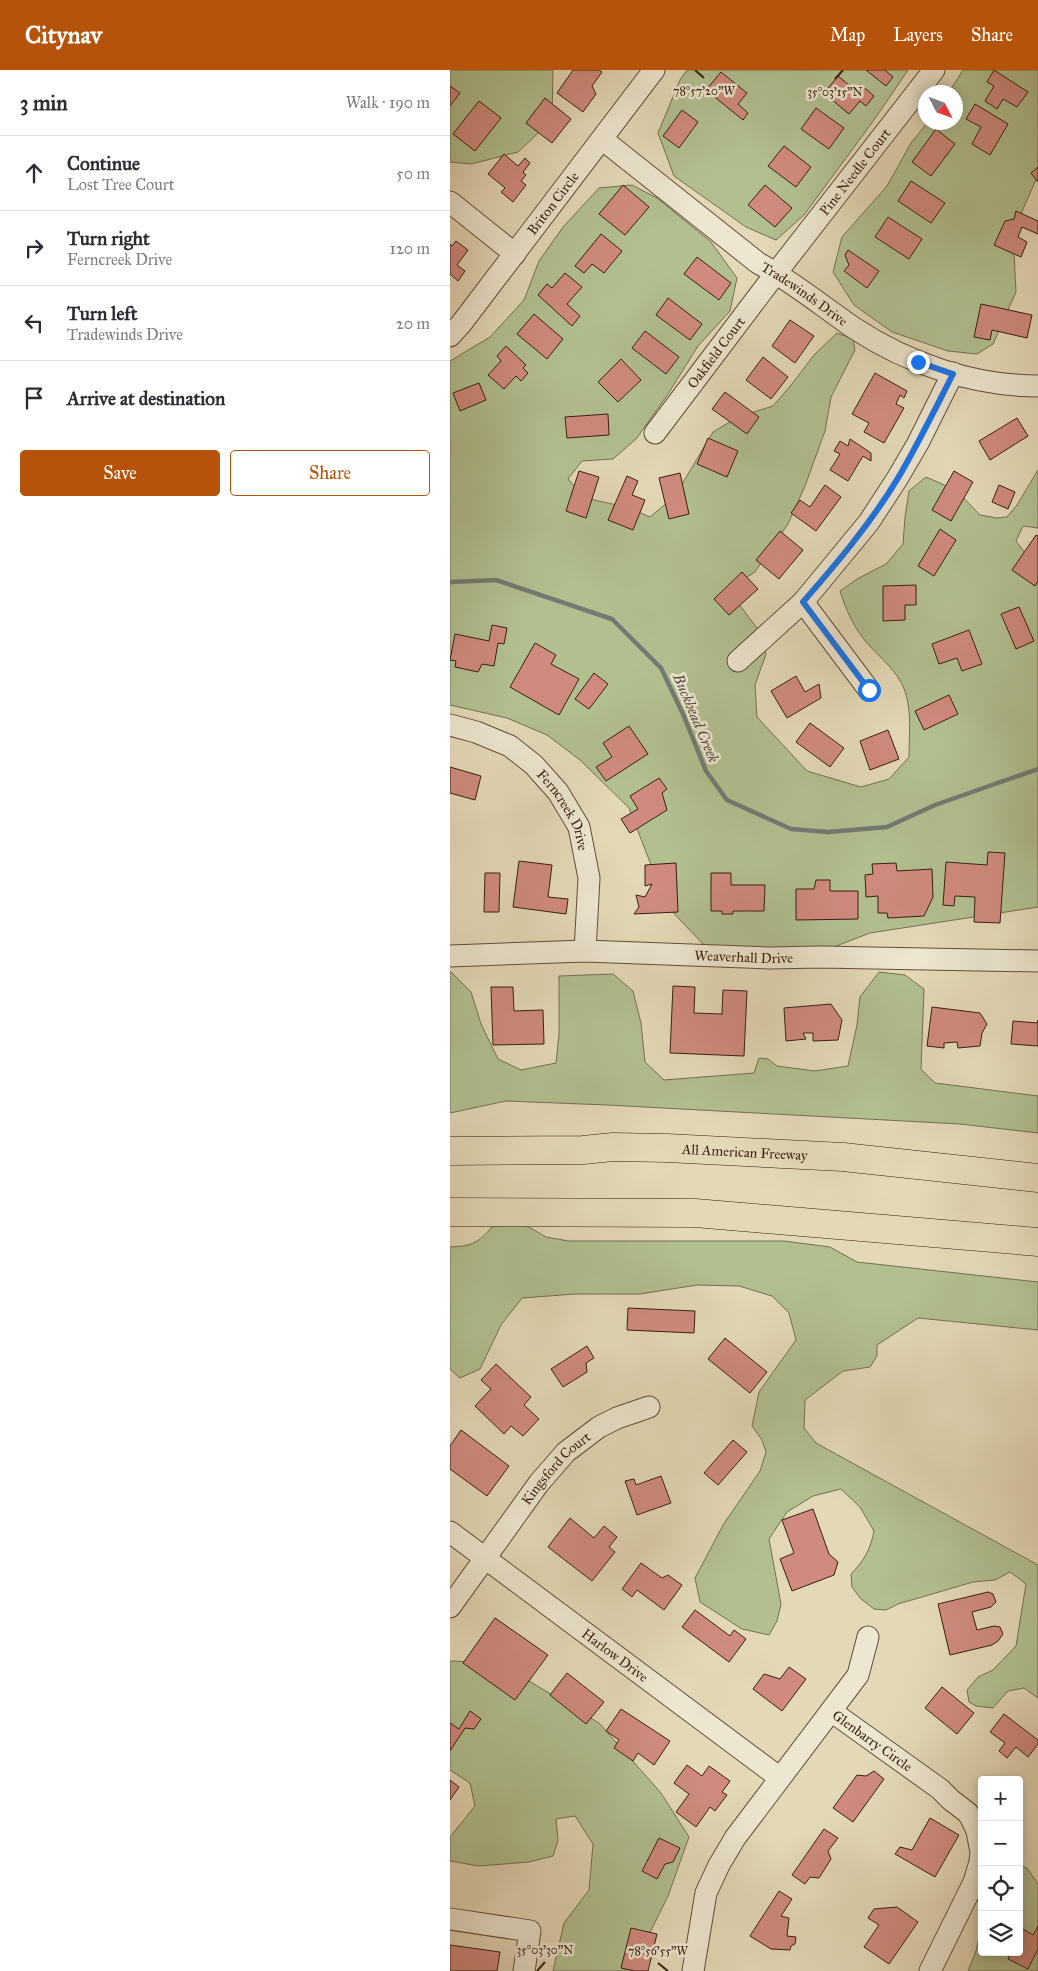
<!DOCTYPE html>
<meta charset="utf-8">
<style>
body{margin:0;font-family:"IM FELL Great Primer",serif;background:#f2f2f3;color:#2b2b33}
.controls{position:absolute;right:15px;bottom:15px;display:grid;overflow:hidden;border-radius:5px;box-shadow:0 2px 12px #0003}
.controls button{width:45px;height:45px;display:grid;place-items:center;padding:0;border:0;border-bottom:1px solid #e1e1e2;background:#fff;color:#2b2b33;font:25px sans-serif}
.compass{position:absolute;left:468px;top:15px;width:45px;height:45px;border-radius:50%;background:#fff;box-shadow:0 2px 12px #0003;rotate:132deg}
.stop{position:absolute;width:15px;height:15px;margin:-11px;border:4px solid #1a73e8;border-radius:50%;background:#fff}
.stop.end{background:#1a73e8;border-color:#fff;box-shadow:0 1px 5px #0008}
.list{margin:0;padding:0;list-style:none}
h2{display:flex;justify-content:space-between;align-items:center;height:65px;margin:0;padding:0 20px;font-size:21px}
h2 small{font-size:16px;font-weight:400;color:#7c7c81}
.list li{display:grid;grid-template-columns:32px 1fr auto;gap:15px;align-items:center;box-sizing:border-box;height:75px;padding:0 20px;border-top:1px solid #e1e1e2}
.list b{display:block;font-size:19px;white-space:nowrap}
.list p{margin:0;font-size:16px;white-space:nowrap;color:#7c7c81}
.list em{font-size:16px;font-style:normal;color:#7c7c81}
.actions{display:flex;gap:10px;padding:15px 20px}
.actions a{flex:1;padding:11px 0;border:1px solid #b45309;border-radius:5px;text-align:center;font-size:18px;color:#b45309}
.actions .main{background:#b45309;color:#fff}
.icon{flex:none;width:28px;height:28px;fill:none;stroke:currentColor;stroke-width:2;stroke-linecap:round;stroke-linejoin:round}
.map{position:relative;flex:none;width:588px;height:1901px;overflow:hidden}
header{display:flex;align-items:center;gap:30px;box-sizing:border-box;height:70px;padding:0 25px;background:#b45309;color:#fff}
header strong{font-size:24px}
nav{display:flex;gap:28px;margin-inline-start:auto;font-size:18px}
main{display:flex}
aside{flex:1;background:#fff}
.map>svg:first-child{display:block}
.green{fill:#b2c090;stroke:#74704f}
.lines{fill:none;stroke-linecap:round;stroke-linejoin:round}
.stream{stroke:#727b74;stroke-width:4.5}
.building{fill:#d08b7e;stroke:#371f0e}
.minor-casing{stroke:#624e38;stroke-width:23}
.highway-casing{stroke:#371f0e;stroke-width:29}
.minor{stroke:#ede6d0;stroke-width:21}
.highway{stroke:#e4d9b7;stroke-width:28}
.route{stroke:#1a73e8;stroke-width:6}
.ticks{fill:none;stroke:#371f0e;stroke-width:2}
.labels{text-anchor:middle;stroke-width:5;stroke-linejoin:round;paint-order:stroke}
.street-label{font-size:14px;fill:#371f0e;stroke:#ede6d0}
.water-label{font-size:15px;font-style:italic;fill:#554d41;stroke:#ede6d0}
.ticks-label{font-size:12px;text-anchor:middle;fill:#371f0e;stroke:#ede6d0;stroke-width:5;stroke-linejoin:round;paint-order:stroke}
</style>
<header>
<strong>Citynav</strong>
<nav><a>Map</a><a>Layers</a><a>Share</a></nav>
</header>
<main>
<aside>
<h2>3 min<small>Walk · 190 m</small></h2>
<ul class="list">
<li><svg class="icon" aria-label="ahead" viewBox="0 0 24 24"><path d="M12 20V5M6 11l6-6 6 6"/></svg><div><b>Continue</b><p>Lost Tree Court</p></div><em>50 m</em></li>
<li><svg class="icon" aria-label="right" viewBox="0 0 24 24"><path d="M7 20v-9h11M14 6l5 5-5 5"/></svg><div><b>Turn right</b><p>Ferncreek Drive</p></div><em>120 m</em></li>
<li><svg class="icon" aria-label="left" viewBox="0 0 24 24"><path d="M17 20v-9H6M10 6l-5 5 5 5"/></svg><div><b>Turn left</b><p>Tradewinds Drive</p></div><em>20 m</em></li>
<li><svg class="icon" aria-label="arrive" viewBox="0 0 24 24"><path d="M6 21V4h12l-3 4 3 4H6"/></svg><div><b>Arrive at destination</b></div></li>
</ul>
<div class="actions"><a class="main">Save</a><a>Share</a></div>
</aside>
<div class="map">
<svg width="588" height="1901" viewBox="0 0 588 1901">
<rect width="100%" height="100%" fill="#e4d9b7"/>
<filter id="stains"><feTurbulence type="fractalNoise" baseFrequency=".004" numOctaves="4"/><feColorMatrix values="0 0 0 0 .2 0 0 0 0 .09 0 0 0 0 .02 0 0 0 .5 -.17"/></filter>
<radialGradient id="worn" r=".72"><stop offset=".6" stop-color="#630" stop-opacity="0"/><stop offset="1" stop-color="#630" stop-opacity=".3"/></radialGradient>
<path class="green" d="M0,0h103l-1,50 -34,32 -47,12 -21,-2z
M237,0h221l-34,50 -70,95 -28,25 -30,-13 -72,-51 -16,-43 22,-53z
M513,0h75v105l-25,57 3,60 -23,52 -16,10 -29,-3 -56,-19 -38,-27 -21,-33 9,-35 45,-51 24,-43 16,-20 29,-1v-30h-7z
M182,115l25,13 54,44 26,36 -7,33 -32,35 -30,48 -32,45 -23,20 -31,2 -14,18 17,19 41,9 24,10 25,-21 38,-64 25,-15 35,-11 19,-22 22,-29 23,-22 16,6 2,11 -24,47 -6,34 -20,55 -17,38 -33,48 -16,10 -7,13 25,33 9,26 -11,31 2,32 50,54 54,16 28,-8 20,-22c0,-22 3,-45 -4,-66 -8,-21 -24,-32 -38,-48 -13,-15 -21,-33 -27,-52l17,-12 29,-15 17,-20 2,-27 4,-26 17,-14 30,13 24,25 17,3 10,-1 10,-12 21,-35v58l-15,-2 -7,15 14,19 8,5v342l-168,26 -78,30 -72,-8 -18,-12 -35,-37 -38,-98 -49,-48 -33,-25 -40,-17 -57,-13v-344l40,-24 34,-37 15,-39 24,-34 36,-39z
M0,901l21,21 10,32 17,35 23,11 35,-7 3,-29v-58l54,-2 20,17 8,32 4,39 19,18 90,-7 5,-15 9,1 9,7 38,5 33,-5 9,-41 3,-28 19,-25 26,3 19,14 -3,80 14,14 103,13v37l-78,-9 -353,-19 -101,-4 -56,12z
M60,1154l19,3 17,10 23,4h215l46,6 27,15 181,20v48l-120,-12 -41,27v11l-7,11 -27,4 -38,29 -1,28 12,15 222,122v133l-14,-10 -16,3 -15,17 -17,-2 -7,-4 -2,-12 11,-13 15,-7 23,-24 10,-62 -16,-12 -15,8 -22,2 -75,22 -12,6 -12,-1 -14,-11 -8,-11 -1,-13c13,-13 20,-26 23,-43l-14,-24 -19,-18 -28,7 -26,16 -18,27 12,65 -4,17 -8,14 -27,-6 -42,-27 -5,-24 28,-53 37,-54 6,-19 -4,-12 -10,-14 7,-34 37,-52 -7,-27 -17,-17 -33,-10 -42,-1 -57,9h-65l-53,4 -21,27 -21,44 -20,9 -10,-9v-122c22,-1 28,-4 42,-20z
M2,1591l42,2 25,12 80,48 62,70 28,44 -21,59 -37,75h-78l11,-48 25,-33 4,-46 -18,-28 -19,3 2,21 -5,16 -24,6 -50,4 -29,-5v-24l25,-31 -5,-23 -20,-13v-108z
M569,1795l8,3 11,16v87h-70l8,-20 6,-25v26h37z"/>
<g class="lines">
<path class="stream" d="M0,512l46,-2 116,39 49,49 22,46 23,57 21,29 64,29 37,3 59,-5 48,-22 103,-36"/>
</g>
<path class="building" d="M123,0h26l3,2 -10,14 4,8 -13,18 -26,-19z
M416,0h19l8,7 -7,9z
M544,0l34,22 -11,15 -14,-8 -6,10 -12,-8 9,-15 -7,-4z
M271,2l26,21 -9,11 10,9 -5,7 -37,-30z
M388,6l17,14 5,-6 14,12 -8,10 -6,-5 -11,13 -25,-21z
M0,16l10,7 -10,13z
M95,28l26,21 -19,24 -26,-20z
M29,31l22,17 -26,33 -22,-17z
M525,34l33,20 -18,31 -18,-11 9,-17 -15,-8z
M366,38l28,20 -15,21 -28,-20z
M232,40l16,12 -19,26 -16,-12z
M486,59l19,15 -24,32 -19,-14z
M334,76l27,21 -15,20 -28,-21z
M54,84l14,12 7,-8 5,5 -7,9 3,3 -5,6 5,4 -13,17 -12,-10 4,-4 -17,-14z
M588,97v15l-7,-9z
M461,111l34,22 -14,20 -33,-22z
M173,115l26,22 -24,28 -26,-21z
M315,115l27,23 -17,19 -27,-22z
M566,141l22,10v13l-16,-7 -4,10 9,5 -6,15 -27,-12 11,-24 9,-2z
M438,147l34,22 -13,20 -34,-22z
M151,164l21,17 -18,22 -12,-9 -8,9 -9,-7z
M6,171l12,9 -11,15 8,6 -7,10 -8,-7v-30l2,2z
M398,180l31,21 -12,17 -23,-17 5,-6 -4,-10z
M247,187l34,26 -12,17 -35,-26z
M115,203l17,14 -15,17 13,12 -8,10 -34,-31 9,-11 5,4z
M218,228l34,26 -12,16 -34,-25z
M531,234l51,11 -5,23 -35,-8 -2,10 -16,-3z
M84,244l29,25 -16,20 -30,-25z
M340,250l24,16 -19,27 -23,-17z
M195,261l34,26 -13,17 -34,-26z
M56,276l20,19 -3,3 5,5 -7,8 -5,-5 -12,13 -16,-14 13,-14 -4,-5z
M313,287l25,20 -17,22 -25,-19z
M171,289l20,21 -23,22 -20,-20z
M425,303l32,18 -3,7 -4,-3 -4,9 8,4 -20,35 -20,-11 5,-9 -17,-9z
M29,313l7,17 -26,11 -7,-18z
M275,322l34,25 -12,17 -35,-25z
M158,344l1,21 -42,3 -2,-21z
M567,348l11,18 -38,24 -11,-19z
M258,368l30,13 -11,26 -30,-13z
M400,369l21,14v8l-8,-5 -15,25 -18,-11 10,-16 -6,-3 6,-10 8,5z
M129,401l20,6 -13,41 -20,-7z
M504,401l19,11 -22,39 -19,-11z
M230,403l9,41 -20,5 -10,-41z
M177,406l11,5 -6,14 13,5 -12,30 -25,-10z
M375,415l16,12 -25,34 -25,-18 9,-13 10,7z
M549,415l16,7 -7,17 -16,-7z
M490,459l16,11 -22,36 -16,-10z
M330,461l23,19 -24,29 -23,-19z
M586,465l2,1v45l-3,5 -23,-16z
M292,502l16,17 -29,26 -15,-16z
M466,515v20h-11v15l-22,1v-35z
M569,537l15,34 -18,8 -15,-35z
M42,555l15,3 -3,16 -6,-1 -4,23 -12,-2 -4,8 -23,-5 1,-6 -6,-1 5,-26 34,7z
M519,560l13,34 -20,7 -5,-13 -18,6 -7,-20z
M85,573l21,12 -5,9 28,15 -20,36 -49,-28z
M144,603l14,11 -19,25 -14,-10z
M346,606l9,16 14,-8 2,14 -34,20 -16,-27z
M499,625l9,19 -34,16 -9,-19z
M360,653l34,25 -14,19 -34,-25z
M179,656l19,28 -42,27 -10,-14 16,-10 -9,-14z
M438,660l11,29 -29,11 -10,-29z
M0,697l31,9 -6,24 -25,-7z
M209,708l8,11 -5,4 5,17 -37,23 -9,-14 17,-10 -8,-13z
M538,782l17,1 -5,70 -26,-1 1,-25 -20,-1 -1,10 -11,-1 3,-43 41,3z
M69,791l33,4 -4,32 20,2 -2,15 -53,-7z
M226,793l2,49 -44,2 5,-7 -3,-12 9,2 7,-13 -7,2v-21z
M446,793l1,8 35,-2 1,28 -9,19 -36,2 -1,-5h-9v-17l-12,1 -1,-22 8,-1 -1,-10z
M35,803h15l-1,39h-15z
M261,803h20v12h34l-1,26h-31v3h-11v-3h-11z
M366,810h14v11h28v28l-62,1v-31h18z
M223,916l22,1 -1,26 28,1 1,-24 24,1 -3,65 -74,-3z
M41,917h22l1,24 29,-1 1,34 -51,1z
M381,934l11,16 -4,20 -25,1v-8h-10l3,6 -20,2 -2,-33z
M482,937l48,6 7,11 -5,9 -2,13 -22,2 -1,-6 -13,1v5l-17,-2z
M588,950v26l-27,-2 2,-23 24,2z
M178,1238l67,3 -1,22 -67,-3z
M275,1268l42,34 -17,21 -42,-34z
M137,1276l7,12 -8,5 1,9 -24,15 -12,-18z
M46,1294l35,33 -7,8 15,14 -16,17 -12,-10 -7,8 -29,-28 16,-17 -10,-9z
M11,1360l48,36 -22,30 -37,-27v-23z
M283,1370l14,12 -29,33 -14,-12z
M211,1406l10,27 -34,12 -12,-34 9,-2 2,6z
M363,1439l16,45 9,8 -4,13 -42,16 -12,-32 14,-6 -12,-33z
M120,1448l24,20 10,-12 13,11 -8,10 6,5 -23,29 -44,-34z
M191,1493l21,15 6,-3 14,10 -18,25 -27,-20 -5,7 -10,-8z
M538,1522l5,2 3,8 -5,5 -19,5 5,18 17,-4 6,1 3,7 -5,7 -6,4 -42,10 -12,-51z
M245,1540l35,26 4,-6 12,9 -17,23 -47,-35z
M45,1548l53,37 -33,45 -52,-37z
M339,1597l17,12 -24,32 -29,-22 11,-15 16,5z
M117,1603l37,29 -18,22 -36,-29z
M492,1617l32,26 -17,21 -32,-26z
M171,1639l49,32 -16,24 -16,-12 -5,8 -19,-13 5,-8 -13,-9z
M20,1641l11,8 -7,10 -9,-1 -15,23v-28l9,6z
M554,1644l34,26v4l-10,13 -12,-10 -9,11 -8,-7 6,-8 -15,-11z
M237,1695l15,11 7,-10 21,15 -8,11 5,3 -12,16 -5,-4 -14,20 -20,-15 13,-18 -15,-11z
M424,1701l10,8 -31,43 -20,-14 24,-33 9,1z
M0,1710l9,7 -9,13z
M480,1748l29,17 -24,42 -40,-23 5,-7 12,3z
M374,1759l14,9 -10,13 3,8 -12,19 -9,-1 -5,7 -13,-9z
M209,1768l21,10 -7,14 -8,2 -8,15 -15,-8z
M329,1821l13,8 -11,17 8,2 -2,18 9,1 -1,7 -4,2 -1,4 -19,-1 -21,-13z
M447,1837l21,15 -29,42 -25,-17 15,-22 -11,-7 6,-9z
M588,1856v23l-10,20 -20,-10 3,-7h8v-16l4,-7 10,6z
M181,1858l26,6 -9,37h-13l-14,-3z
M0,1875l50,7 -3,19h-47z"/>
<g class="lines">
<defs>
<g id="minor">
<path id="s1" d="M152,69l156,124c34,18 64,43 96,65 53,35 119,58 184,58"/>
<path d="M0,132l65,52"/>
<path id="s2" d="M0,266l11,-12 193,-254"/>
<path id="s3" d="M205,363l121,-160 158,-203"/>
<path d="M353,532l66,88"/>
<path d="M288,591l65,-59 66,-80 28,-43 21,-36 35,-70"/>
<path id="s4" d="M0,655l26,7 34,14 24,19 24,27 21,35 10,51 -4,73"/>
<path id="s5" d="M0,886l135,-5 185,7 50,-1 218,4"/>
<path id="s6" d="M0,1462l330,246"/>
<path id="s7" d="M0,1537l89,-124 27,-31 33,-25 18,-9 32,-11"/>
<path id="s8" d="M381,1641l109,78 11,11 17,13 5,9 4,9 4,21 -1,10 -6,20 -44,89"/>
<path d="M0,1849l80,12 -6,40"/>
<path d="M243,1901l13,-78 13,-28 16,-27 123,-163 10,-38"/>
</g>
<g id="highway">
<path id="s9" d="M0,1081l133,-1 30,-3 54,1 176,9 195,21"/>
<path d="M0,1142l245,1 343,29"/>
</g>
</defs>
<use href="#minor" class="minor-casing"/>
<use href="#highway" class="highway-casing"/>
<use href="#minor" class="minor"/>
<use href="#highway" class="highway"/>
</g>
<g class="lines">
<path class="route" d="M419,620l-66,-88c34,-39 68,-79 95,-124 20,-34 37,-69 55,-104l-35,-12"/>
</g>
<path class="ticks" d="M245,0l9,8M385,9l8,-9M208,1893l10,8M87,1901l8,-9"/>
<g class="labels">
<g class="street-label">
<text dy="5" stroke="none"><textPath href="#s3" startOffset="329">Pine Needle Court</textPath></text>
<text dy="5" stroke="none"><textPath href="#s2" startOffset="168">Briton Circle</textPath></text>
<text dy="5" stroke="none"><textPath href="#s1" startOffset="255">Tradewinds Drive</textPath></text>
<text dy="5" stroke="none"><textPath href="#s3" startOffset="101">Oakfield Court</textPath></text>
<text dy="5" stroke="none"><textPath href="#s4" startOffset="149">Ferncreek Drive</textPath></text>
<text dy="5" stroke="none"><textPath href="#s5" startOffset="294">Weaverhall Drive</textPath></text>
<text dy="5" stroke="none"><textPath href="#s9" startOffset="295">All American Freeway</textPath></text>
<text dy="5" stroke="none"><textPath href="#s7" startOffset="175">Kingsford Court</textPath></text>
<text dy="5" stroke="none"><textPath href="#s6" startOffset="206">Harlow Drive</textPath></text>
<text dy="5" stroke="none"><textPath href="#s8" startOffset="51">Glenbarry Circle</textPath></text>
</g>
<g class="water-label">
<text transform="translate(246 648) rotate(67)" y="5">Buckhead Creek</text>
</g>
</g>
<g class="ticks-label">
<text x="254" y="25">78°57'20"W</text>
<text x="385" y="26">35°03'15"N</text>
<text x="95" y="1884">35°03'30"N</text>
<text x="208" y="1885">78°56'55"W</text>
</g>
<rect width="100%" height="100%" filter="url(#stains)"/>
<rect width="100%" height="100%" fill="url(#worn)"/>
</svg>
<div class="controls">
<button>+</button>
<button>−</button>
<button><svg class="icon" aria-label="locate" viewBox="0 0 24 24"><circle cx="12" cy="12" r="6"/><path d="M12 2v4M12 18v4M2 12h4M18 12h4"/></svg></button>
<button><svg class="icon" aria-label="layers" viewBox="0 0 24 24"><path d="M12 4l9 5-9 5-9-5zM3 14l9 5 9-5"/></svg></button>
</div>
<svg class="compass" viewBox="-18 -18 36 36"><path d="M0-13l5 13h-10z" fill="#e53935"/><path d="M0 13l5-13h-10z" fill="#7c7c81"/></svg>
<div class="stop" style="left:419px;top:620px"></div>
<div class="stop end" style="left:468px;top:292px"></div>
</div>
</main>
